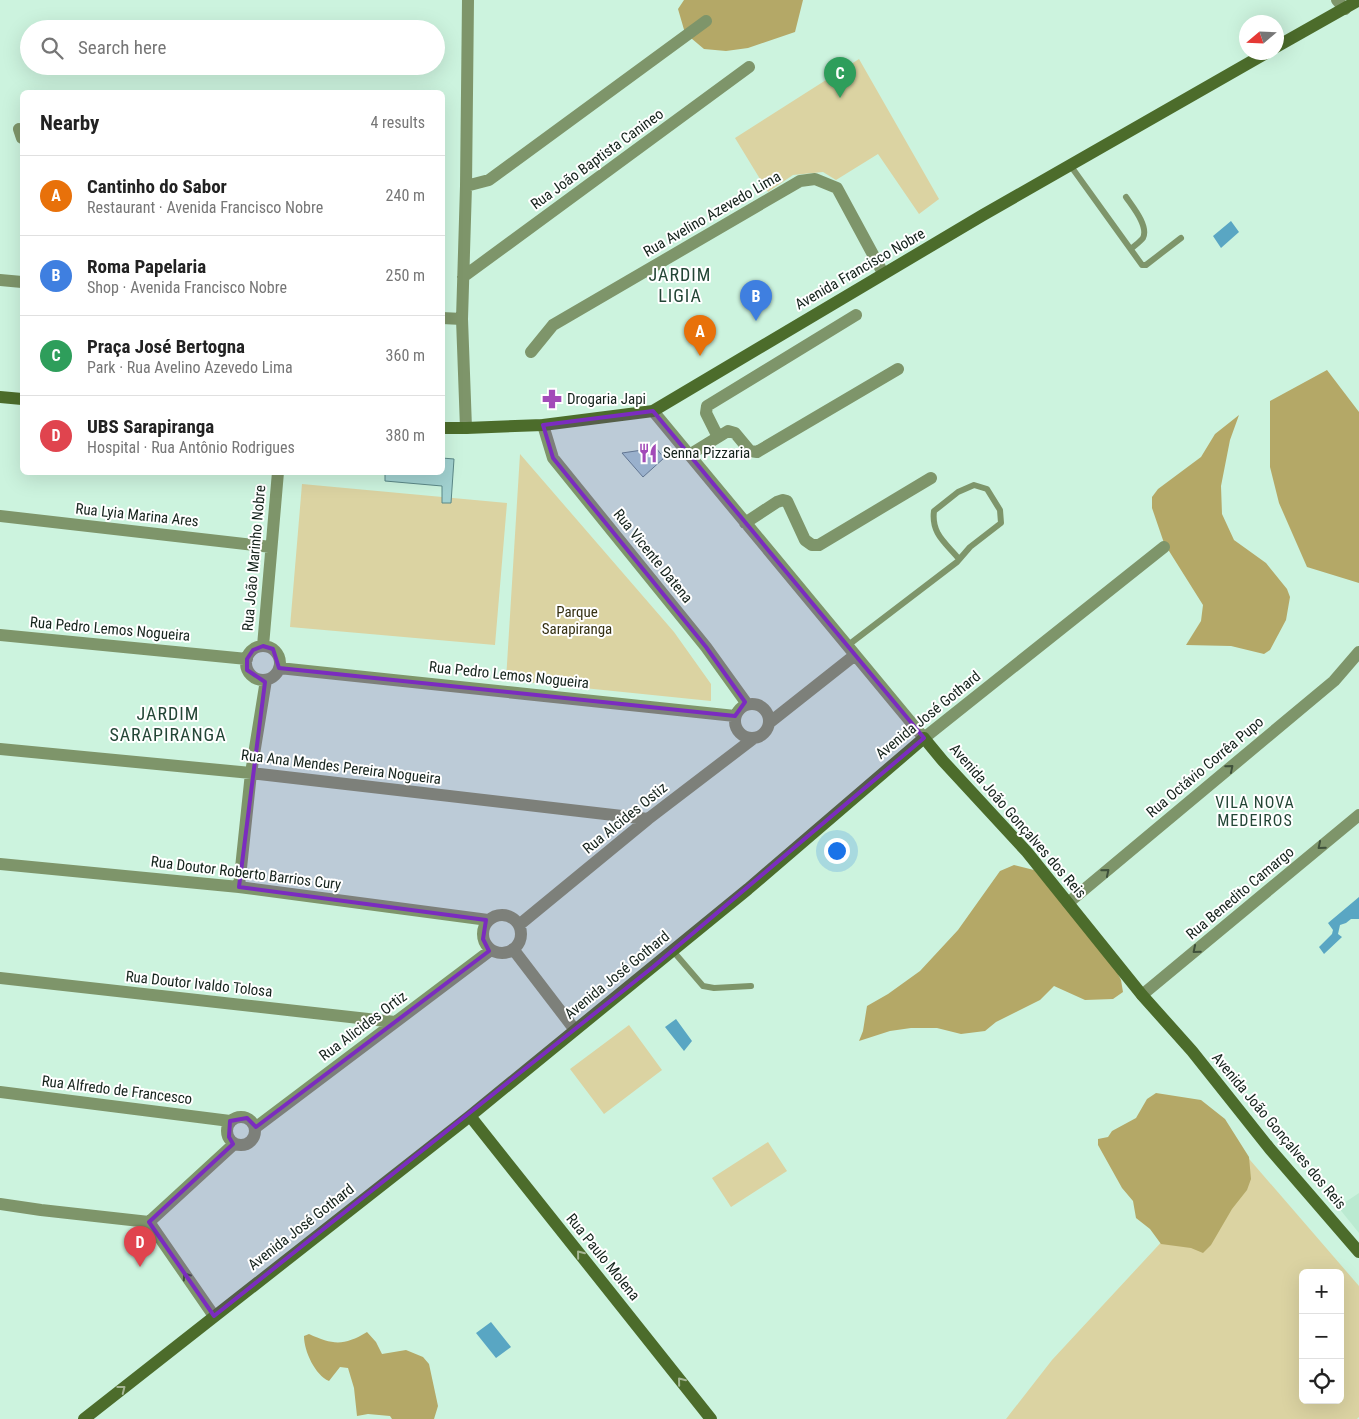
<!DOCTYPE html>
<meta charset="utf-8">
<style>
body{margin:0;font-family:"Roboto Condensed",sans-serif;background:#f2f2f2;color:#222}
.controls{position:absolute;right:15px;bottom:15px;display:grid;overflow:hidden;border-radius:8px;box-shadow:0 5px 20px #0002}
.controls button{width:45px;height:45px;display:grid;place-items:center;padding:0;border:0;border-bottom:1px solid #e0e0e0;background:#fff;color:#222;font:25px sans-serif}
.compass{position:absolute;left:1239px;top:15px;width:45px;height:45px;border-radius:50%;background:#fff;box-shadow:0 5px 20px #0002;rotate:251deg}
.you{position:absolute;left:836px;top:850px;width:18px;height:18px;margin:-12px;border:4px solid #fff;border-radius:50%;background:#1a73e8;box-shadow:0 0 0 8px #1a73e833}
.badge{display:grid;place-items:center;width:32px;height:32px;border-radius:50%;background:#a24bb8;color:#fff;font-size:16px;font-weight:700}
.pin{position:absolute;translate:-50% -41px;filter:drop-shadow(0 1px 2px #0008)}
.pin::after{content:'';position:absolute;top:26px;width:18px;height:15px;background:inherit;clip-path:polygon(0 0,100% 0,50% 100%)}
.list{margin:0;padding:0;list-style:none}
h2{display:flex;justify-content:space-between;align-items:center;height:65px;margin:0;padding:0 20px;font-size:21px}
h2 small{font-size:16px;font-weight:400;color:#767676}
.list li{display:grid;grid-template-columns:32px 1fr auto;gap:15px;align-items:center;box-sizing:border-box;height:80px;padding:0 20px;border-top:1px solid #e0e0e0}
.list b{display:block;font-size:19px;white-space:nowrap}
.list p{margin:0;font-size:16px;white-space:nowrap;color:#767676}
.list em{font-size:16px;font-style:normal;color:#767676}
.icon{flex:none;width:28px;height:28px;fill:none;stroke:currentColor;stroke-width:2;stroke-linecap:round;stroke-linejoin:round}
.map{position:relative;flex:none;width:1359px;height:1419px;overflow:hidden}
.search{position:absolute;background:#fff;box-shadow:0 5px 20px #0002;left:20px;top:20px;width:425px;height:55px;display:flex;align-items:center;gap:12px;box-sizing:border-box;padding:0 18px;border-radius:28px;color:#767676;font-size:19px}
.panel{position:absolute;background:#fff;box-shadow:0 5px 20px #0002;left:20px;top:90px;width:425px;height:385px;border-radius:8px}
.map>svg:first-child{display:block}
.built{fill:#bbead1}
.green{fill:#dbd3a2;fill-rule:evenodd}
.forest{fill:#b4a867}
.water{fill:#59a6c3}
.building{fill:#a1d1d0;stroke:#5b8887}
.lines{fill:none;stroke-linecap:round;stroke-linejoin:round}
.lane{stroke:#7e956a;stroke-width:6}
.street{stroke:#7e956a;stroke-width:12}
.secondary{stroke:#4c6c2b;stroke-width:12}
.oneway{stroke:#3f513b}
.oneway2{stroke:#a6b695}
.marked{fill:#7b2cbf;fill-opacity:0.2;stroke:#7b2cbf;stroke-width:4;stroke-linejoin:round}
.labels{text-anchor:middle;stroke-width:4;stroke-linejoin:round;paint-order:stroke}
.street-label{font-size:15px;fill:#15231c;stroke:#fff}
.poi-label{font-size:15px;fill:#15231c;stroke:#fff;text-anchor:start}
.park-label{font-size:15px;fill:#363113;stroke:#fff}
.neighbourhood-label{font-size:16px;letter-spacing:1px;fill:#234636;stroke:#fff}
.quarter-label{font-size:18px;letter-spacing:1px;fill:#234636;stroke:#fff}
</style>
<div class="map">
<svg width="1359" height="1419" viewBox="0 0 1359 1419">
<rect width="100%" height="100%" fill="#ccf3de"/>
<path class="built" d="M1359,1193v40l-21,-26z"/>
<path class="green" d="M859,59l80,140 -20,15 -41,-60 -42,26 -13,-8 -30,3 -25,17 -33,-54z
M520,454l154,178 37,52v17l-205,-21z
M302,484l205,19 -12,142 -205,-18z
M629,1025l33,45 -58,44 -34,-45z
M768,1142l19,29 -56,36 -19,-29z
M1244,1153l115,133v131l-2,2h-351l46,-59zM1303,1273h37v127h-37z"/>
<path class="forest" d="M684,0h119l-8,32 -47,16 -22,3 -22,-2 -19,-16 -7,-24z
M1327,370l32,42v171l-52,-16 -28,-64 -9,-36v-66z
M1239,415l-9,25 -9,46 1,28 12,26 32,23 21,26 3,8 -4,23 -16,30 -6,4 -33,-8 -45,-1 15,-24 2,-16 -39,-62 -12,-35v-11l6,-8 43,-32 14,-23z
M1014,865l20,5 73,82 14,28 2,12 -10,7 -28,1 -31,-14 -14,14 -44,22 -11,9 -24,3 -24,-6h-26l-21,3 -31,10 4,-10 4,-25 21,-12 32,-23 38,-41 42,-59z
M1156,1093l45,7 24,19 24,38 2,22 -4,11 -15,19 -21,36 -8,8 -12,-5 -30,-4 -11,-15 -14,-11 -3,-17 -11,-13 -24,-43v-6l10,-2 4,-6 24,-13 11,-19z
M367,1332l9,10 6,12 24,-4 17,7 6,7 9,42 -4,13h-42l-2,-3 -22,-2 -11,2 -3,-28 -6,-20 -8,-1 -11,14c-14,-6 -25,-30 -25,-45l5,-2c24,11 35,12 58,-2z"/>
<path class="water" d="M1231,221l8,11 -18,16 -8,-12z
M1359,897v22h-8l-5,4 -6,2 -2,9 4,3 -18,17 -5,-7 13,-13 1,-4 -5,-7z
M676,1019l16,22 -8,10 -19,-24z
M491,1322l20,25 -15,11 -20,-25z"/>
<path class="building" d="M656,448l8,10 -21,19 -21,-24z
M442,458l12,1 -3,44h-9v-17l-57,-5v-9h57z"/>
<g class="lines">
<path class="lane" d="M1070,165l72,100h4l35,-27
M1126,197c6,9 23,29 17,41 -3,4 -9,8 -12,11
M847,646l110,-84 13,-15 31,-24 -1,-13 -13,-21 -13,-4 -16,7 -24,19c-3,23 12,32 25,48
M673,951l30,35 11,2 37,-2"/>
<path class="street" d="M1337,0l8,9
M19,129l3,9
M466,186l23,-6 217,-159
M463,277l286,-210
M0,280l22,2
M442,318l20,1
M531,352l22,-27 247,-144 15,-2 22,9 46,85
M653,411l271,327 240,-191
M543,425l10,33 153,189 41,57
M466,428l-4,-109 4,-133 2,-186
M718,437l-12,-24 1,-7 149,-91
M689,455l39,-24 7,2 15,18 7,1 141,-83
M0,516l271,31
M745,523l32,-21 6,-2 4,1 18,39 7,5h7l112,-67
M0,635l247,24
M263,646l15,-174
M246 663a17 17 0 1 1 34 0a17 17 0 1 1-34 0Z
M279,668l456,48
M735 721a17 17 0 1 1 34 0a17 17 0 1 1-34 0Z
M769,723l86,-68
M0,749l251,24 397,46
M0,864l239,23 249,33
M239,887l12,-114 15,-93
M1068,903l266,-222 25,-29
M483 934a19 19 0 1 1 38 0a19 19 0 1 1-38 0Z
M519,925l129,-106 106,-81
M513,949l62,81
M0,978l395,44
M1142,995l217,-180
M0,1092l230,29
M227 1131a14 14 0 1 1 28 0a14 14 0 1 1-28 0Z
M255,1128l236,-178
M0,1204l41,6 108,12 65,94
M149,1222l85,-78"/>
<path class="secondary" d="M1276,47l83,-47
M0,397l22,2
M442,428h24l77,-3 110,-14 330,-196 285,-163
M470,1116l241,303
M84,1419l386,-303 278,-227 176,-151 19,23 84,91 115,143 50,56 78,98 89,103"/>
</g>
<defs><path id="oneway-chevron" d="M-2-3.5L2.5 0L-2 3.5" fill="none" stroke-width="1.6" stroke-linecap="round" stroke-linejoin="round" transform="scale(1.25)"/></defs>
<g class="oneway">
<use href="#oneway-chevron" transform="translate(1230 768) rotate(-40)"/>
<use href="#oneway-chevron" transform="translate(1321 846) rotate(140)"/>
<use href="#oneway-chevron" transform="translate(1106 872) rotate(-40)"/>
<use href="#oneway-chevron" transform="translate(1196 950) rotate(140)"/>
<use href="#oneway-chevron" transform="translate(186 1276) rotate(-125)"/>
</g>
<g class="oneway2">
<use href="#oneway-chevron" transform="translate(580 1254) rotate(-129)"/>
<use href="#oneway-chevron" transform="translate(681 1381) rotate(-129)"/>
<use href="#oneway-chevron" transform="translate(122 1389) rotate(-38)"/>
</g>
<path class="marked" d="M653,411l271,327 -271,229 -439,349 -65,-94 84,-78 -4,-7 1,-16 17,-3 9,9 233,-176 -6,-12 3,-19 -247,-33 26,-205 -18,-12v-11l6,-9 10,-4 10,3 6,19 456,48 10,-14 -39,-55 -153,-189 -10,-33z"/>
<defs>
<symbol id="pharmacy-bare" viewBox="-9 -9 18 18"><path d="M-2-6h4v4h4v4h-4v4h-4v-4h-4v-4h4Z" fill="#a24bb8" stroke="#fff" stroke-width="2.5" paint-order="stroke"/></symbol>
<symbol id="restaurant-bare" viewBox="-9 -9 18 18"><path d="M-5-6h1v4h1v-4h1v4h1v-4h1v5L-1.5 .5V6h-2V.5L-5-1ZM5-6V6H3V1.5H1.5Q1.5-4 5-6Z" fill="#a24bb8" stroke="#fff" stroke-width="2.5" paint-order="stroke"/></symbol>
</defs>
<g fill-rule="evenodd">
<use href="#pharmacy-bare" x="538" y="385" width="28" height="28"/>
<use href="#restaurant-bare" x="634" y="439" width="28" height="28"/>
</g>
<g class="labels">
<g class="street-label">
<text transform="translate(597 159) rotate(-36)" y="5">Rua João Baptista Canineo</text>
<text transform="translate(712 214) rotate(-30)" y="5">Rua Avelino Azevedo Lima</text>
<text transform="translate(860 269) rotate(-30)" y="5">Avenida Francisco Nobre</text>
<text transform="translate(137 515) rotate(6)" y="5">Rua Lyia Marina Ares</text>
<text transform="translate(653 556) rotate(51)" y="5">Rua Vicente Datena</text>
<text transform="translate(254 558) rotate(-85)" y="5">Rua João Marinho Nobre</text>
<text transform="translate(110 629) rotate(5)" y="5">Rua Pedro Lemos Nogueira</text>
<text transform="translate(509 675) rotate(6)" y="5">Rua Pedro Lemos Nogueira</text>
<text transform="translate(928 715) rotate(-39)" y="5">Avenida José Gothard</text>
<text transform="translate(341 767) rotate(7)" y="5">Rua Ana Mendes Pereira Nogueira</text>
<text transform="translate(1205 767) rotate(-40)" y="5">Rua Octávio Corrêa Pupo</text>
<text transform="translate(625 818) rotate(-39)" y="5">Rua Alcides Ostiz</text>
<text transform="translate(1018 821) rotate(49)" y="5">Avenida João Gonçalves dos Reis</text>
<text transform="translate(246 873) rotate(7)" y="5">Rua Doutor Roberto Barrios Cury</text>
<text transform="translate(1240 893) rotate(-40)" y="5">Rua Benedito Camargo</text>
<text transform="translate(617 975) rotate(-39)" y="5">Avenida José Gothard</text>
<text transform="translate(199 984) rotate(6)" y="5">Rua Doutor Ivaldo Tolosa</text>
<text transform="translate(363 1026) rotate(-37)" y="5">Rua Alicides Ortiz</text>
<text transform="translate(117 1090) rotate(7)" y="5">Rua Alfredo de Francesco</text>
<text transform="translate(1279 1131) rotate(50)" y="5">Avenida João Gonçalves dos Reis</text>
<text transform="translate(301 1227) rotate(-38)" y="5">Avenida José Gothard</text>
<text transform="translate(603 1257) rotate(51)" y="5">Rua Paulo Molena</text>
</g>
<g class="poi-label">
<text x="567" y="404">Drogaria Japi</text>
<text x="663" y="458">Senna Pizzaria</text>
</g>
<g class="park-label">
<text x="577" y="617">Parque<tspan x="577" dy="17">Sarapiranga</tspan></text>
</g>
<g class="neighbourhood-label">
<text x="1255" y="808">VILA NOVA<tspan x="1255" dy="18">MEDEIROS</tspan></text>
</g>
<g class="quarter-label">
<text x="680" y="281">JARDIM<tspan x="680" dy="21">LIGIA</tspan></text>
<text x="168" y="720">JARDIM<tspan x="168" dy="21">SARAPIRANGA</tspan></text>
</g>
</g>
</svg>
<div class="controls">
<button>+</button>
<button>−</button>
<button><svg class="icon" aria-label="locate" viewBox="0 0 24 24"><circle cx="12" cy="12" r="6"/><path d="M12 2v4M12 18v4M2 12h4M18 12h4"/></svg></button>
</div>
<svg class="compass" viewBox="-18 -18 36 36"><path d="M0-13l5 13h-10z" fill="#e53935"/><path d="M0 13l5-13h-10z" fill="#767676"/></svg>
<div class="you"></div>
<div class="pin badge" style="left:700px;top:356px;background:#e8710a">A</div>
<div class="pin badge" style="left:756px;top:321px;background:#3f7fe0">B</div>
<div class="pin badge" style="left:840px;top:98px;background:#2e9e5b">C</div>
<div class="pin badge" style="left:140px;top:1267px;background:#e0444e">D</div>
<div class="search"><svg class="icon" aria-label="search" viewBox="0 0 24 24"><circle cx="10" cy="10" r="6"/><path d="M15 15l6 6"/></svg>Search here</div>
<section class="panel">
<h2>Nearby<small>4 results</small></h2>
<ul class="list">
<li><span class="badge" style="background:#e8710a">A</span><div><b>Cantinho do Sabor</b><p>Restaurant · Avenida Francisco Nobre</p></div><em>240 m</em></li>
<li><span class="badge" style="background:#3f7fe0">B</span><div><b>Roma Papelaria</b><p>Shop · Avenida Francisco Nobre</p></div><em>250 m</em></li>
<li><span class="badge" style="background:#2e9e5b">C</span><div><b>Praça José Bertogna</b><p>Park · Rua Avelino Azevedo Lima</p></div><em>360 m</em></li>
<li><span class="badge" style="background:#e0444e">D</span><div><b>UBS Sarapiranga</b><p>Hospital · Rua Antônio Rodrigues</p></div><em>380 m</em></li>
</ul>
</section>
</div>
